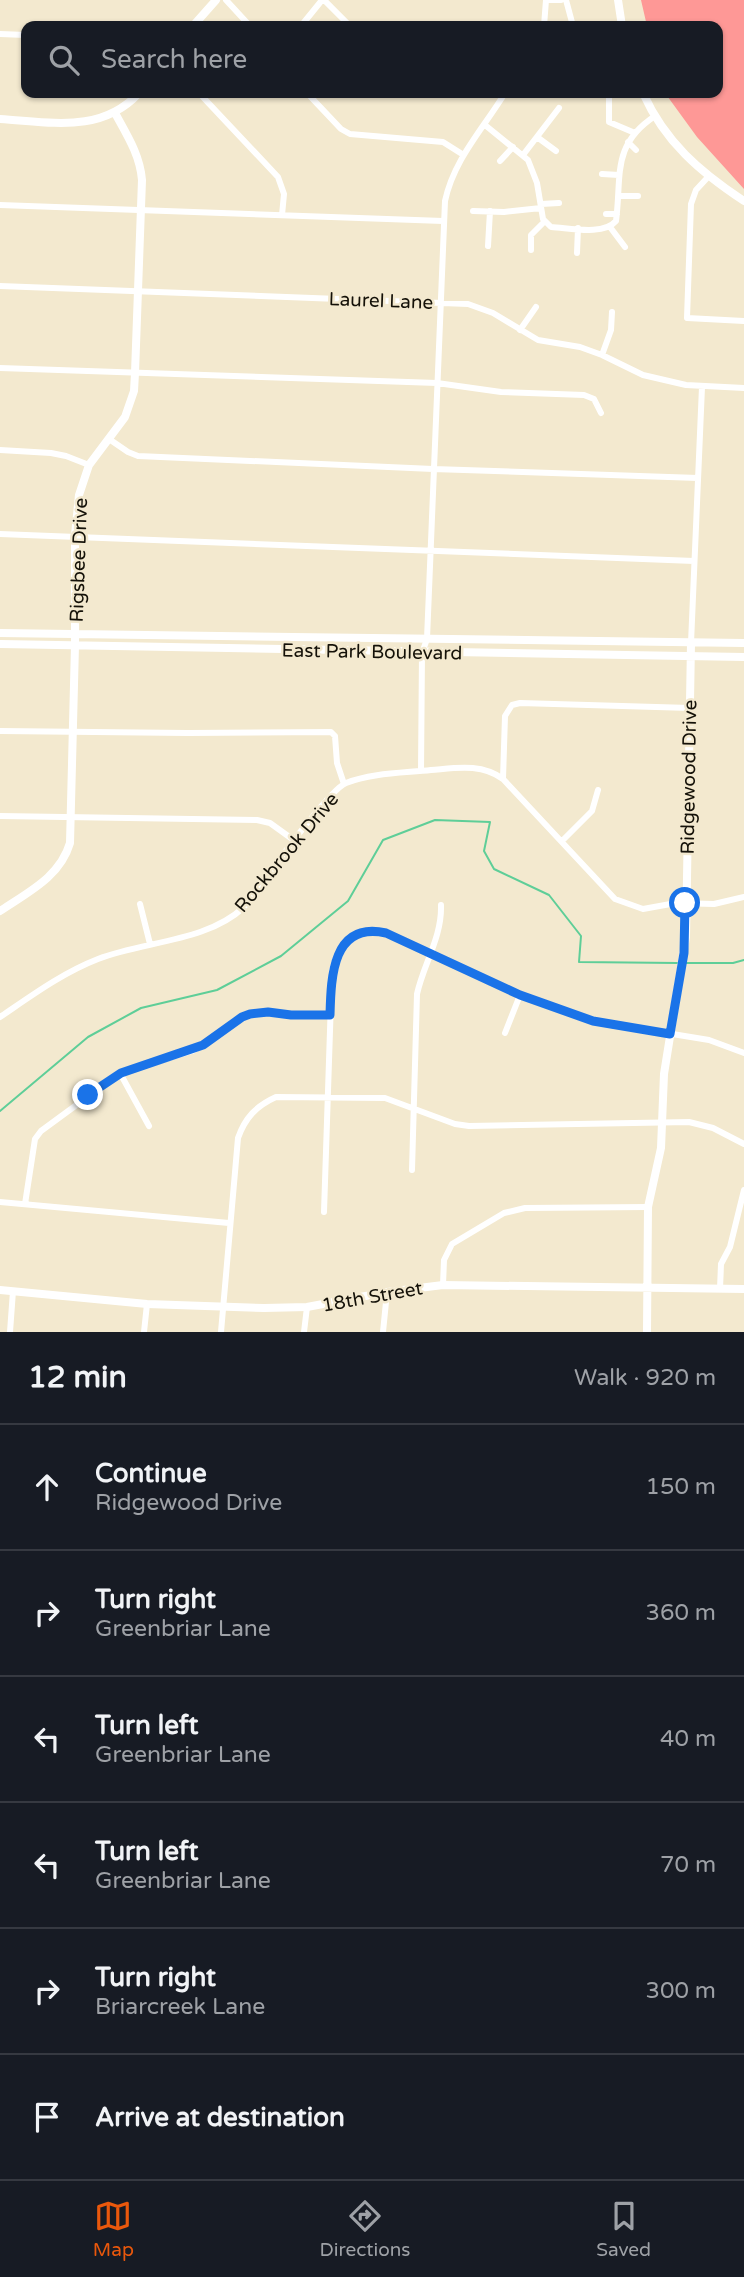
<!DOCTYPE html>
<meta charset="utf-8">
<style>
body{margin:0;font-family:"Varela Round",sans-serif;background:#20242c;color:#f1f3f6}
.stop{position:absolute;width:21px;height:21px;margin:-16px;border:5px solid #1a73e8;border-radius:50%;background:#fff}
.stop.end{background:#1a73e8;border-color:#fff;box-shadow:0 2px 7px #0008}
.list{margin:0;padding:0;list-style:none}
h2{display:flex;justify-content:space-between;align-items:center;height:91px;margin:0;padding:0 28px;font-size:30px}
h2 small{font-size:23px;font-weight:400;color:#9ea1a6}
.list li{display:grid;grid-template-columns:46px 1fr auto;gap:21px;align-items:center;box-sizing:border-box;height:126px;padding:0 28px;border-top:2px solid #363941}
.list b{display:block;font-size:26px;white-space:nowrap}
.list p{margin:0;font-size:23px;white-space:nowrap;color:#9ea1a6}
.list em{font-size:23px;font-style:normal;color:#9ea1a6}
.icon{flex:none;width:38px;height:38px;fill:none;stroke:currentColor;stroke-width:2;stroke-linecap:round;stroke-linejoin:round}
.map{position:relative;flex:none;width:744px;height:1332px;overflow:hidden}
.search{position:absolute;background:#171b24;box-shadow:0 2px 5px #0004;left:21px;right:21px;top:21px;height:77px;display:flex;align-items:center;gap:18px;box-sizing:border-box;padding:0 24px;border-radius:14px;color:#9ea1a6;font-size:26px}
.sheet{height:847px;background:#171b24}
nav{display:flex;justify-content:space-around;align-items:center;box-sizing:border-box;height:98px;border-top:2px solid #363941;background:#171b24;font-size:19px;color:#9ea1a6}
nav a{display:grid;justify-items:center;gap:4px}
nav .on{color:#ea580c}
.map>svg:first-child{display:block}
.green{fill:#fe9896}
.lines{fill:none;stroke-linecap:round;stroke-linejoin:round}
.stream{stroke:#5ece98;stroke-width:2}
.street{stroke:#fff;stroke-width:6}
.secondary{stroke:#fff;stroke-width:8}
.route{stroke:#1a73e8;stroke-width:9}
.labels{text-anchor:middle;stroke-width:5;stroke-linejoin:round;paint-order:stroke}
.street-label{font-size:19px;fill:#141108;stroke:#f3e9cf}
</style>
<div class="map">
<svg width="744" height="1332" viewBox="0 0 744 1332">
<rect width="100%" height="100%" fill="#f3e9cf"/>
<path class="green" d="M641,0h103v189l-47,-52 -32,-44h53v-67h-71z"/>
<g class="lines">
<path class="stream" d="M686,963h47l11,-3
M0,1111l88,-74 53,-29 76,-18 64,-34 67,-55 35,-61 52,-20 55,2 -6,29 10,18 55,26 32,41 -2,26 98,1"/>
<path class="street" d="M226,0l24,26
M324,0l26,26
M549,0h12
M566,0l7,26
M301,26l21,-26
M544,26l2,-26
M0,34l26,1
M199,93l79,84 6,17 -2,21
M307,93l34,36 9,5 93,8 19,12
M609,94v28l26,11
M485,125l43,35 9,23 6,36 8,8c19,1 52,9 65,-6 6,-45 -5,-76 39,-105
M537,137l19,14
M628,142l8,8
M523,155l36,-47
M500,161l13,-14
M602,174l17,1
M708,177l-12,13 -5,14 -4,114 57,3
M618,196h20
M541,204l18,-1
M0,205l443,16
M473,211l31,1 37,-4
M606,214h11
M610,227l15,20
M488,246l2,-35
M531,250v-15l13,-13
M577,253l1,-25
M0,286l468,18 25,9 45,27 42,7 22,8 41,20 43,10 58,3
M520,330l16,-23
M602,355l9,-25 1,-18
M0,368l437,15 64,9 83,3 10,4 7,14
M109,439l19,13 10,4 295,13 265,9
M0,450l51,3 15,3 23,9
M0,534l694,27
M691,643l11,-256
M0,731l188,2 143,-1 4,4 2,27 7,21
M421,771l1,-118 5,-14 18,-438c9,-42 38,-72 60,-108
M503,779l2,-63 7,-11 8,-2 170,5
M0,816l257,4 13,3 25,18
M562,841l30,-30 6,-21
M140,904l10,40
M0,1017c31,-21 62,-44 98,-58 46,-18 109,-17 146,-52 17,-22 83,-116 102,-124 25,-10 58,-10 85,-13 25,-2 50,-7 72,9l112,120 28,10 33,-6 38,1 30,-7
M505,1033l15,-38
M120,1073l29,53
M412,1170l5,-176c7,-31 25,-57 24,-89
M0,1202l229,21
M25,1204l10,-65 6,-8 79,-58 72,-22 11,-6 39,-28 19,-5 44,4 25,-1
M324,1212l8,-242c6,-26 27,-43 54,-37l134,62 73,26 116,19 35,13
M443,1285l1,-25 8,-16 52,-31 21,-5 123,-1
M720,1289l1,-25 9,-17 14,-57
M10,1332l3,-41
M144,1332l3,-28
M221,1332l17,-194c7,-20 18,-32 38,-41l109,1 70,26 14,2 220,-4 24,6 31,16
M304,1332l3,-25
M383,1332l4,-40"/>
<path class="secondary" d="M618,0l4,26
M193,26l23,-26
M643,93c22,49 57,79 101,108
M0,119c51,3 101,15 139,-26
M0,633l744,10
M0,644l744,13
M0,911c28,-19 60,-34 70,-68l5,-198v-110l4,-40 10,-30 36,-48 9,-26 1,-18 7,-193c-2,-25 -15,-45 -27,-67
M0,1290l147,14 117,4 43,-1 80,-15 56,-7 301,4
M647,1332l1,-125 13,-59 3,-74 22,-137 5,-294"/>
</g>
<g class="lines">
<path class="route" d="M88,1095l33,-22 82,-28 39,-28 8,-3 18,-2 23,3h39c1,-37 2,-94 56,-82l134,62 73,26 77,13 14,-81 1,-50"/>
</g>
<g class="labels">
<g class="street-label">
<text transform="translate(381 300) rotate(2)" y="7">Laurel Lane</text>
<text transform="translate(78 560) rotate(-88)" y="7">Rigsbee Drive</text>
<text transform="translate(372 651) rotate(1)" y="7">East Park Boulevard</text>
<text transform="translate(688 777) rotate(-89)" y="7">Ridgewood Drive</text>
<text transform="translate(286 852) rotate(-50)" y="7">Rockbrook Drive</text>
<text transform="translate(372 1296) rotate(-10)" y="7">18th Street</text>
</g>
</g>
</svg>
<div class="stop" style="left:685px;top:903px"></div>
<div class="stop end" style="left:88px;top:1095px"></div>
<div class="search"><svg class="icon" aria-label="search" viewBox="0 0 24 24"><circle cx="10" cy="10" r="6"/><path d="M15 15l6 6"/></svg>Search here</div>
</div>
<section class="sheet">
<h2>12 min<small>Walk · 920 m</small></h2>
<ul class="list">
<li><svg class="icon" aria-label="ahead" viewBox="0 0 24 24"><path d="M12 20V5M6 11l6-6 6 6"/></svg><div><b>Continue</b><p>Ridgewood Drive</p></div><em>150 m</em></li>
<li><svg class="icon" aria-label="right" viewBox="0 0 24 24"><path d="M7 20v-9h11M14 6l5 5-5 5"/></svg><div><b>Turn right</b><p>Greenbriar Lane</p></div><em>360 m</em></li>
<li><svg class="icon" aria-label="left" viewBox="0 0 24 24"><path d="M17 20v-9H6M10 6l-5 5 5 5"/></svg><div><b>Turn left</b><p>Greenbriar Lane</p></div><em>40 m</em></li>
<li><svg class="icon" aria-label="left" viewBox="0 0 24 24"><path d="M17 20v-9H6M10 6l-5 5 5 5"/></svg><div><b>Turn left</b><p>Greenbriar Lane</p></div><em>70 m</em></li>
<li><svg class="icon" aria-label="right" viewBox="0 0 24 24"><path d="M7 20v-9h11M14 6l5 5-5 5"/></svg><div><b>Turn right</b><p>Briarcreek Lane</p></div><em>300 m</em></li>
<li><svg class="icon" aria-label="arrive" viewBox="0 0 24 24"><path d="M6 21V4h12l-3 4 3 4H6"/></svg><div><b>Arrive at destination</b></div></li>
</ul>
</section>
<nav>
<a class="on"><svg class="icon" aria-label="map" viewBox="0 0 24 24"><path d="M3 6l6-2 6 2 6-2v14l-6 2-6-2-6 2zM9 4v14M15 6v14"/></svg>Map</a>
<a><svg class="icon" aria-label="directions" viewBox="0 0 24 24"><path d="M12 3l9 9-9 9-9-9zM9 14v-3h6M13 9l2 2-2 2"/></svg>Directions</a>
<a><svg class="icon" aria-label="saved" viewBox="0 0 24 24"><path d="M7 4h10v16l-5-4-5 4z"/></svg>Saved</a>
</nav>
